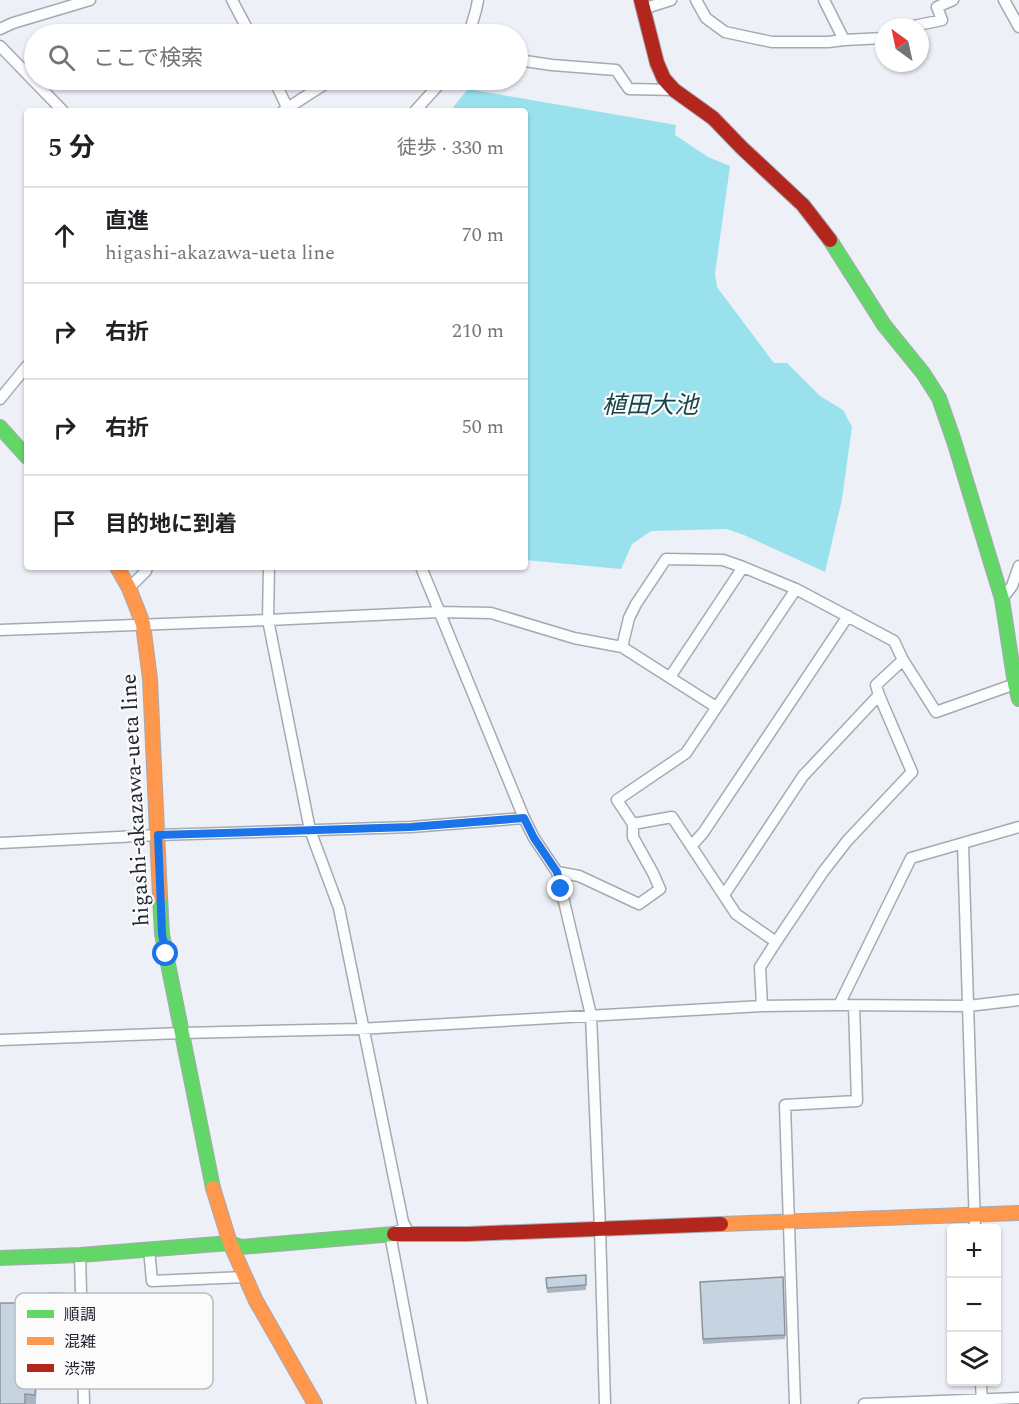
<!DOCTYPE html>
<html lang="ja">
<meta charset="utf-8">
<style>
body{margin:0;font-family:Spectral,"Noto Sans JP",serif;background:#f2f2f2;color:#202124}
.controls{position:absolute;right:18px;bottom:18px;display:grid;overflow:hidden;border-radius:6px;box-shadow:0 2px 4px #0004}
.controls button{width:54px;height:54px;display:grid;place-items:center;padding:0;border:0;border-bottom:2px solid #e0e0e0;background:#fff;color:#202124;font:30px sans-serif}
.compass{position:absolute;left:875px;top:18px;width:54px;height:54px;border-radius:50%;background:#fff;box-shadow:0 2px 4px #0004;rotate:327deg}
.stop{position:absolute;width:18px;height:18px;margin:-14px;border:4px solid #1a73e8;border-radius:50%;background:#fff}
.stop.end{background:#1a73e8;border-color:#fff;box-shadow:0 2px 6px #0008}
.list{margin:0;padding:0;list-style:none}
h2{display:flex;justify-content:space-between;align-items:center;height:78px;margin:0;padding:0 24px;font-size:26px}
h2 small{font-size:20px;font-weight:400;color:#757577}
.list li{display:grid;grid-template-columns:39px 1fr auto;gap:18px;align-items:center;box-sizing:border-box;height:96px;padding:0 24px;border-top:2px solid #e0e0e0}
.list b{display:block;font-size:22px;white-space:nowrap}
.list p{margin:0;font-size:20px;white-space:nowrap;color:#757577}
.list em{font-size:20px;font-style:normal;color:#757577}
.icon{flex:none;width:33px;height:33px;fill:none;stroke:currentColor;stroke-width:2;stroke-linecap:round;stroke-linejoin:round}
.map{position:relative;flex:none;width:1019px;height:1404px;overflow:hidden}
.search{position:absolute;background:#fff;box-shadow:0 2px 4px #0004;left:24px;top:24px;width:504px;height:66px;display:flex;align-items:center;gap:15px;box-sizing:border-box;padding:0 21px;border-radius:33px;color:#757577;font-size:22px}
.panel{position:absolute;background:#fff;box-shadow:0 2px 4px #0004;left:24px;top:108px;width:504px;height:462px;border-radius:6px}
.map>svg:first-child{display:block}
.water{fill:#99e1ec}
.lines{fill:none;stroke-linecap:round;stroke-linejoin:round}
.street-casing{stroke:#a7a9b2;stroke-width:13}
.fast-casing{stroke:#a7a9b2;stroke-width:16}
.slow-casing{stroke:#a7a9b2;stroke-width:16}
.jam-casing{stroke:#a7a9b2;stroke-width:16}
.street{stroke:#fcfdfe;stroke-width:10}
.fast{stroke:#63d668;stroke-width:14}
.slow{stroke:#ff974d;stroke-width:14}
.jam{stroke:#b3261e;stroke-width:14}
.wall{fill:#aab5c1}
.building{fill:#c6d3e0;stroke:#8b949d;stroke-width:1.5}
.route{stroke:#1a73e8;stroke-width:8}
.labels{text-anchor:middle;stroke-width:4.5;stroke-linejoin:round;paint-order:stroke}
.street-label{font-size:22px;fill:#222531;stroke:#fbfbfb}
.water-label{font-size:24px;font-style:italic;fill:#144349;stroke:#fbfbfb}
.key{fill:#fbfbfb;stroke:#babbbe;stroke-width:1.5}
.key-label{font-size:16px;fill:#222531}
</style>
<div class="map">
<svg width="1019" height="1404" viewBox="0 0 1019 1404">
<rect width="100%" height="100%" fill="#eef0f7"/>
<path class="water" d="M468,89l208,36 -1,10 33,22 22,9 -15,108 2,13 57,76h13l33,33 23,14 9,17 -10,72 -17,73 -81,-37 -17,-6 -76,2 -19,13 -11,25 -96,-9v-449h-75z"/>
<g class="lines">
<defs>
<path id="street" d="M232,0l18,34
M696,0l10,18 19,14 47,10h56l16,-2
M824,0l20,40 40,-2
M1004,0l15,27
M643,9l28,-9
M909,27l33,-7 -5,-13 16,-7
M0,29l13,-6 77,-23
M469,34l7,-24 2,-10
M0,46l63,65
M518,60l34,5 64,5 13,19 45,1
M274,80l15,31
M283,111l48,-31
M415,111l28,-31
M0,399l27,-33
M269,567l-1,53 42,210 29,78 64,314 3,6 -16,6 32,170
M421,567l103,251 10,20 23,34 34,143 9,213 5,176
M129,588l17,-17 1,-4
M1002,599l10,-13 7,-20
M0,630l268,-10 171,-8 52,1 83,25 48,9 94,60
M622,647l7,-29 7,-14 30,-45 57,1 20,7 53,22 98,52 9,19 33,52 79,-28 4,-1
M670,677l73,-110
M633,824l39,-7 64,97 40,28
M0,843l158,-8 253,-8 113,-9
M963,844l12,384
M692,845l11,-12 145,-217
M557,872l22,4 60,28 21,-15 -7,-16 -20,-36v-13l-16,-24 69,-47 110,-164
M724,895l79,-119 76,-81
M839,1005l72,-147 108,-31
M762,1006l-2,-39 16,-25 47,-70 24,-31 65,-69 -33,-77 -3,-10 27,-25
M0,1040l182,-7 177,-4 403,-23 77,-1 129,1 51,-6
M149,1249l3,32 93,-4
M80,1255l4,149
M981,1382l1,22
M795,1404l-10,-299 72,-4 -3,-96
M864,1404l155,-6"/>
<path id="fast" d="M830,240l54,85 39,48 16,25 15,43 48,158 13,85 4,15
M0,427l27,30
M160,896l2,38 51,254
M0,1258l80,-3 150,-12 11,4 153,-13"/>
<path id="slow" d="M117,567l12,21 14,36 7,55 10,217
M213,1188l17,55 26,58 59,103
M721,1224l298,-11"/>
<path id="jam" d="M641,0l16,63 7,16 10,11 39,28 29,30 61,57 27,35
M394,1234h74l253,-10"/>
</defs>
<use href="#street" class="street-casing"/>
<use href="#fast" class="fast-casing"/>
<use href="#slow" class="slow-casing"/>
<use href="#jam" class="jam-casing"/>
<use href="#street" class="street"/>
<use href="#fast" class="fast"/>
<use href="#slow" class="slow"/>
<use href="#jam" class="jam"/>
</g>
<path class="wall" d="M586,1275v15l-39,3 -1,-15z
M783,1277l2,62 -82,5 -3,-62z
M74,1308l-2,66 -35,-1 -1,31h-36l28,-87 19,1z"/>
<path class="building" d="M586,1275v10l-39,3 -1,-10z
M783,1277l2,58 -82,4 -3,-57z
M48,1293l26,1 -2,66 -35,-1 -2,36 -10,-1v10h-25v-101h28l-1,14 20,1z"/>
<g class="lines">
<path class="route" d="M166,954l-4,-20 -4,-99 253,-8 113,-9 10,20 23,34 4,17"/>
</g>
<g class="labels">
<g class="street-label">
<text transform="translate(134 800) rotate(-93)" y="8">higashi-akazawa-ueta line</text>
</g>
<g class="water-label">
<text x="650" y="413">植田大池</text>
</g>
</g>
<rect x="15" y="1293" width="198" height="96" rx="9" class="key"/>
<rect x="27" y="1310" width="27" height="8" fill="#63d668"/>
<rect x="27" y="1337" width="27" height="8" fill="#ff974d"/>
<rect x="27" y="1364" width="27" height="8" fill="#b3261e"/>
<g class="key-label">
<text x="64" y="1320">順調</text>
<text x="64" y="1347">混雑</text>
<text x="64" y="1374">渋滞</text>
</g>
</svg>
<div class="controls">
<button>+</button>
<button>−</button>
<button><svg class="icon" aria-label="layers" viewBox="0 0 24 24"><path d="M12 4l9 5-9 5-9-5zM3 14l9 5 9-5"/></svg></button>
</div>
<svg class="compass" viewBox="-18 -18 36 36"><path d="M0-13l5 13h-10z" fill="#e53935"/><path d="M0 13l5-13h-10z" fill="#757577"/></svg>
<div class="stop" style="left:166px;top:954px"></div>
<div class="stop end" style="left:561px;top:889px"></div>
<div class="search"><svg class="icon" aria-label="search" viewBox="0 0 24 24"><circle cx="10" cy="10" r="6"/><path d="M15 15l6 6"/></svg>ここで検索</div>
<section class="panel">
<h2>5 分<small>徒歩 · 330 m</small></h2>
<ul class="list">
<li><svg class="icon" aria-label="ahead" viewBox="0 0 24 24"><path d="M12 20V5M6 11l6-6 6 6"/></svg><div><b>直進</b><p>higashi-akazawa-ueta line</p></div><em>70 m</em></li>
<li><svg class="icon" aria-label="right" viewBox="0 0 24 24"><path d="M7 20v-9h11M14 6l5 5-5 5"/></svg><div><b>右折</b></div><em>210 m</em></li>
<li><svg class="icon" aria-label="right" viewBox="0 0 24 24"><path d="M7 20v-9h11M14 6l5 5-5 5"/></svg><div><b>右折</b></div><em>50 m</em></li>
<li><svg class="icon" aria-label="arrive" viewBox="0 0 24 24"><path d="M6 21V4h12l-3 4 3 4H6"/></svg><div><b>目的地に到着</b></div></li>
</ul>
</section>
</div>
